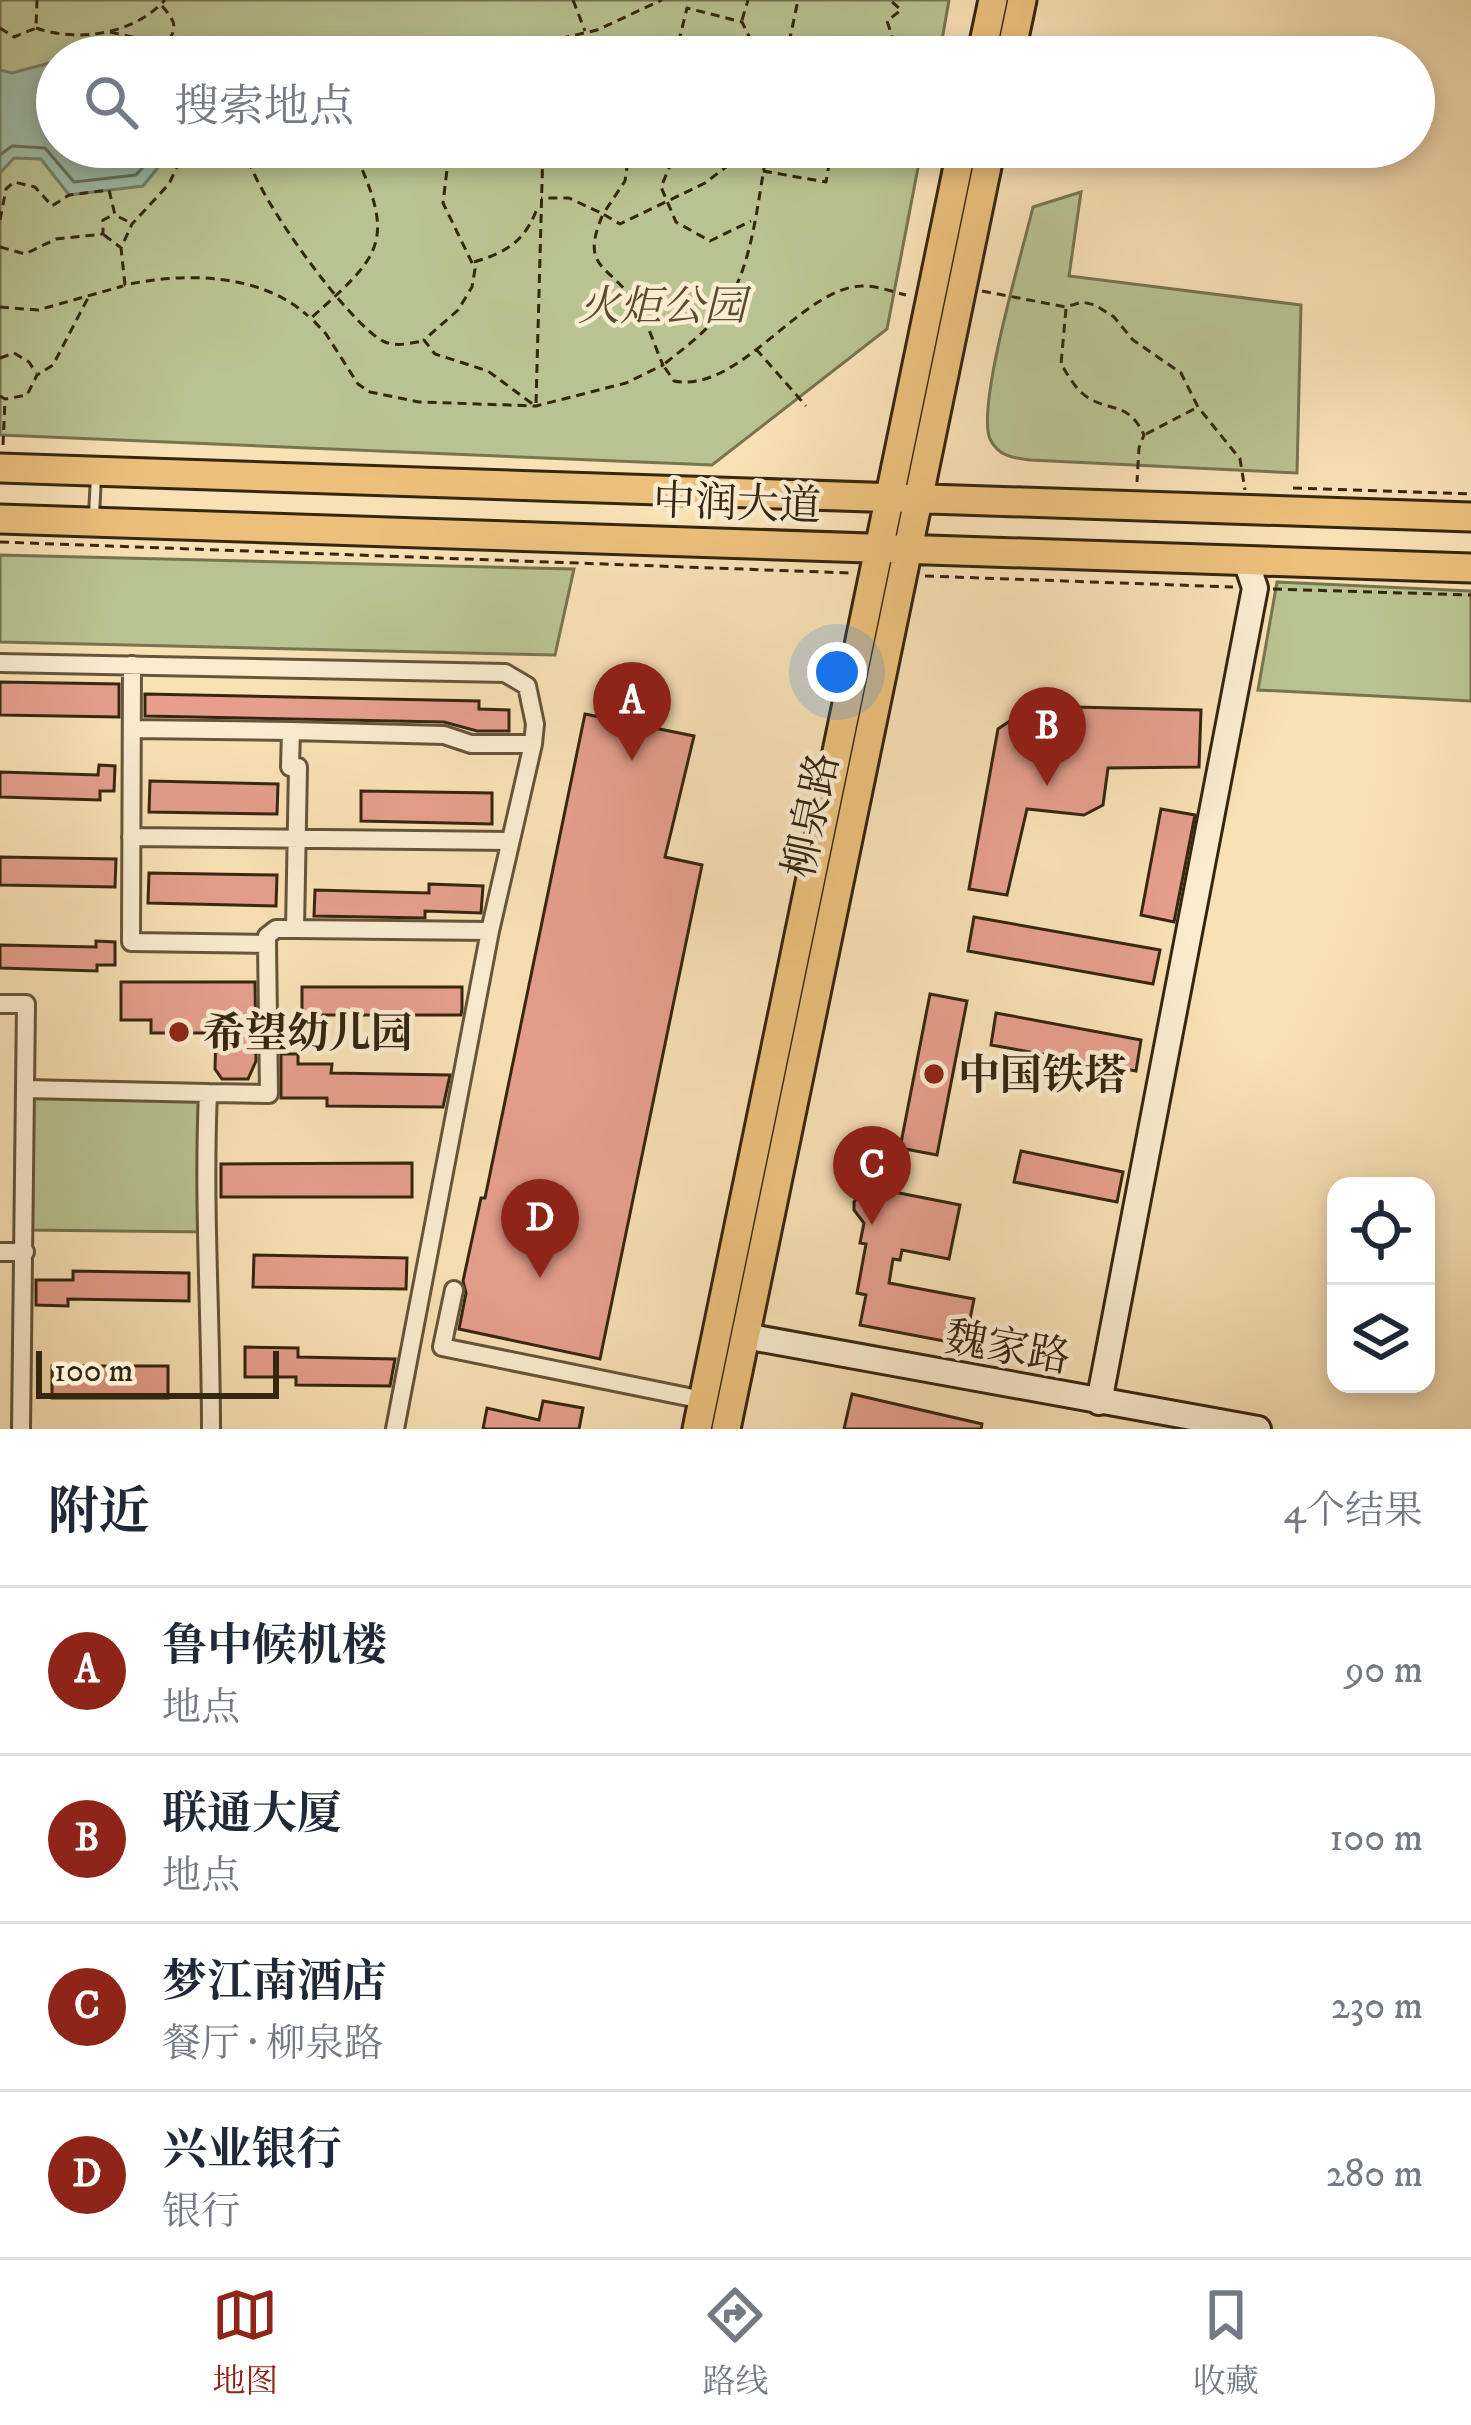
<!DOCTYPE html>
<html lang="zh">
<meta charset="utf-8">
<style>
body{margin:0;font-family:"IM FELL DW Pica","Noto Serif SC",serif;background:#f2f2f3;color:#1f2937}
.controls{position:absolute;right:36px;bottom:36px;display:grid;overflow:hidden;border-radius:24px;box-shadow:0 6px 18px #0003}
.controls button{width:108px;height:108px;display:grid;place-items:center;padding:0;border:0;border-bottom:3px solid #e0e1e3;background:#fff;color:#1f2937;font:60px sans-serif}
.scale{position:absolute;left:36px;bottom:30px;width:243px;box-sizing:border-box;padding-left:12px;border:6px solid #352610;border-top:0;font-size:33px;line-height:42px;white-space:nowrap;color:#352610;-webkit-text-stroke:9px #fbecd0;paint-order:stroke}
.you{position:absolute;left:837px;top:672px;width:42px;height:42px;margin:-30px;border:9px solid #fff;border-radius:50%;background:#1a73e8;box-shadow:0 0 0 18px #1a73e833}
.badge{display:grid;place-items:center;width:78px;height:78px;border-radius:50%;background:#8f2418;color:#fff;font-size:39px;font-weight:700}
.pin{position:absolute;translate:-50% -99px;filter:drop-shadow(0 3px 6px #0008)}
.pin::after{content:'';position:absolute;top:63px;width:42px;height:36px;background:inherit;clip-path:polygon(0 0,100% 0,50% 100%)}
.list{margin:0;padding:0;list-style:none}
h2{display:flex;justify-content:space-between;align-items:center;height:156px;margin:0;padding:0 48px;font-size:51px}
h2 small{font-size:39px;font-weight:400;color:#747a83}
.list li{display:grid;grid-template-columns:78px 1fr auto;gap:36px;align-items:center;box-sizing:border-box;height:168px;padding:0 48px;border-top:3px solid #e0e1e3}
.list b{display:block;font-size:45px;white-space:nowrap}
.list p{margin:0;font-size:39px;white-space:nowrap;color:#747a83}
.list em{font-size:39px;font-style:normal;color:#747a83}
.icon{flex:none;width:66px;height:66px;fill:none;stroke:currentColor;stroke-width:2;stroke-linecap:round;stroke-linejoin:round}
.map{position:relative;flex:none;width:1471px;height:1429px;overflow:hidden}
.search{position:absolute;background:#fff;box-shadow:0 6px 18px #0003;left:36px;right:36px;top:36px;height:132px;display:flex;align-items:center;gap:30px;box-sizing:border-box;padding:0 42px;border-radius:66px;color:#747a83;font-size:45px}
.sheet{height:828px;background:#fff}
nav{display:flex;justify-content:space-around;align-items:center;box-sizing:border-box;height:168px;border-top:3px solid #e0e1e3;background:#fff;font-size:33px;color:#747a83}
nav a{display:grid;justify-items:center;gap:6px}
nav .on{color:#8f2418}
.map>svg:first-child{display:block}
.green{fill:#b9c391;stroke:#777450;stroke-width:3}
.water{fill:#9fbea9;stroke:#75816c;stroke-width:3}
.lines{fill:none;stroke-linecap:round;stroke-linejoin:round}
.shore{stroke:#6a725c;stroke-width:3}
.building{fill:#e69f8d;stroke:#352610;stroke-width:3}
.lane-casing{stroke:#66553a;stroke-width:14}
.street-casing{stroke:#66553a;stroke-width:22}
.secondary-casing{stroke:#352610;stroke-width:30}
.primary-casing{stroke:#352610;stroke-width:33}
.path{stroke:#352610;stroke-width:3;stroke-dasharray:9 6;stroke-linecap:butt}
.lane{stroke:#fbecd0;stroke-width:8}
.street{stroke:#fbecd0;stroke-width:16}
.secondary{stroke:#fbecd0;stroke-width:24}
.primary{stroke:#ecc07b;stroke-width:27}
.poi-dot{fill:#8f2418;stroke:#fbecd0;stroke-width:4.5}
.labels{text-anchor:middle;stroke-width:9;stroke-linejoin:round;paint-order:stroke}
.park-label{font-size:42px;font-style:italic;fill:#564d30;stroke:#fbecd0}
.street-label{font-size:42px;fill:#352610;stroke:#fbecd0}
.poi-label{font-size:42px;font-weight:bold;fill:#352610;stroke:#fbecd0;text-anchor:start}
</style>
<div class="map">
<svg width="1471" height="1429" viewBox="0 0 1471 1429">
<rect width="100%" height="100%" fill="#f9e1b6"/>
<filter id="stains"><feTurbulence type="fractalNoise" baseFrequency=".00167" numOctaves="4"/><feColorMatrix values="0 0 0 0 .2 0 0 0 0 .09 0 0 0 0 .02 0 0 0 .5 -.17"/></filter>
<radialGradient id="worn" r=".72"><stop offset=".6" stop-color="#630" stop-opacity="0"/><stop offset="1" stop-color="#630" stop-opacity=".3"/></radialGradient>
<path class="green" d="M0,0h949l-10,57h-882v90h865l-35,182 -175,136 -712,-30z
M1081,192l-12,84 232,29 -4,168 -267,-13c-17,-2 -32,-4 -40,-21 -14,-33 33,-189 43,-232z
M0,555l574,14 -19,86 -555,-13z
M1277,582l194,9v110l-213,-11z
M25,1089l183,4 -2,139 -180,-2z"/>
<path class="water" d="M57,61v86h106l-3,18 -17,21 -74,9 -28,-36 -27,-1 -14,15v-103l12,3z"/>
<g class="lines">
<path class="shore" d="M0,155l12,-9 33,2 29,34 62,-7 13,-15 2,-13"/>
</g>
<path class="building" d="M0,682l119,2v33l-119,-2z
M145,694l334,7v8l30,1v21h-32l-33,-9 -299,-6z
M1032,706l169,4 -2,57 -91,1 -5,37 -19,10 -57,-6 -20,86 -38,-6 29,-160z
M585,714l109,22 -29,121 37,8 -102,494 -141,-30 7,-36 -3,-12 18,-83h4z
M99,765l16,1 -1,25h-14v9l-100,-3v-25l98,3z
M150,781l128,3 -1,30 -128,-2z
M361,791l131,2v31l-131,-3z
M1161,809l34,6 -21,107 -33,-7z
M0,857l116,2 -1,28 -115,-2z
M149,873l128,2 -1,31 -128,-3z
M429,884l54,2 -2,27 -56,-2v7l-111,-2 1,-26 114,3z
M974,917l186,33 -7,34 -185,-33z
M96,941l19,1v23h-18v6l-97,-3v-23l96,2z
M121,982h134l1,79 -8,18h-26l-7,-10 1,-36h-65v-13h-30z
M302,987h160v22l-1,6h-159z
M930,994l37,7 -30,154 -37,-7z
M996,1013l145,27 -5,31 -145,-26z
M281,1054h17v10h34l-1,9 119,2 -7,32 -116,-1v-8h-46z
M1021,1151l102,21 -6,30 -103,-20z
M412,1163v34h-191v-33z
M879,1189l81,16 -11,54 -47,-9 -2,10 -7,-1 -4,24 85,16 -9,46 -105,-20 6,-30 -9,-2 9,-49 -6,-1 4,-20 -10,-13v-8l6,-8 18,2z
M254,1255l153,3 -1,31 -153,-2z
M73,1271l116,2v28l-121,-2v7l-32,-1v-25h37z
M245,1347l53,1v9l97,2 -5,27 -94,-1v-8h-51z
M52,1366h116v32h-116z
M852,1394l130,30 -1,5h-137z
M543,1401l40,7 -4,21h-96l4,-21 52,12z"/>
<g class="lines">
<defs>
<path id="lane" d="M94,515l2,-39"/>
<path id="street" d="M0,663l505,10 22,13 8,38 -2,20 -43,187 -95,498
M132,665l-1,277 136,2 2,150 -61,-1
M132,729l159,2 -1,36h8l-3,162h-19l-9,7v8
M291,731l153,4 27,9h62
M131,837l379,4
M295,929l195,2
M0,1004h26l-5,425
M25,1089l183,4c-5,112 3,224 3,336
M0,1252h25
M454,1290l-12,57 261,53"/>
<path id="secondary" d="M745,1336l513,93
M1099,1402l156,-814 -9,-27"/>
<path id="primary" d="M981,57l12,-57
M1010,57l12,-57
M0,468l1471,49
M0,519l1471,49
M697,1429l265,-1282
M726,1429l265,-1282"/>
</defs>
<use href="#lane" class="lane-casing"/>
<use href="#street" class="street-casing"/>
<use href="#secondary" class="secondary-casing"/>
<use href="#primary" class="primary-casing"/>
<path class="path" d="M573,0l12,31
M162,6c13,15 17,21 4,38l16,13
M742,20l6,-20
M0,28l14,9 22,-9 1,-28
M36,28c43,15 98,6 129,-28
M110,32l55,12
M545,57l1,-15 51,-12 65,-30
M675,57l12,-49 55,14 17,35
M786,57l12,-57
M886,57l8,-15 -7,-21 14,-11 -11,-10
M186,147l-17,37 -37,40 -11,24 4,37c60,-13 136,-12 183,31
M223,147l22,7
M252,147l-5,7c6,37 104,174 138,188 12,5 26,1 38,-1
M324,147l28,3
M375,147l-22,2c43,92 30,105 -42,169l15,16 32,50 12,8 49,10 117,4 90,-23 37,-18c-9,-20 -15,-43 -28,-62 -26,-40 -56,-33 -32,-89l-34,-16h-28
M434,147l14,14 -5,42 32,66 -3,18 -14,23 -34,30 11,14 53,17 46,34
M630,147l-5,34 -22,33 17,10 85,-41 47,-36
M678,147l-17,40 15,35 34,19 41,-20
M768,147c-11,52 -14,123 -48,166 -16,21 -37,36 -57,52l11,16c65,13 126,-92 187,-95 14,-1 32,6 45,9
M763,171l63,11 6,-35
M0,220l6,-31 8,-7 21,5 17,19 17,-11 40,-5 6,25 16,8
M104,235l16,12
M0,247l25,7 31,-15 47,-5v-14l10,-5
M474,262c34,-10 52,-22 64,-56
M982,291l84,16 16,-5 13,3 19,12 19,23 48,33 17,34 42,52 5,31
M0,307l38,3 85,-24
M1066,309l-5,55c7,11 14,25 26,33 25,16 41,4 57,38l-5,13 -2,34
M756,349l50,57
M0,358l14,-5 15,9 7,11
M0,396l5,3 22,-4 10,-20 16,-10 36,-69
M536,403l7,-256
M1146,434l50,-26
M3,445l2,-44
M1293,488l178,6
M0,542l850,31
M925,576l308,11
M1273,589l198,6"/>
<use href="#lane" class="lane"/>
<use href="#street" class="street"/>
<use href="#secondary" class="secondary"/>
<use href="#primary" class="primary"/>
</g>
<g class="poi-dot">
<circle cx="179" cy="1032" r="12"/>
<circle cx="934" cy="1074" r="12"/>
</g>
<g class="labels">
<g class="park-label">
<text x="662" y="320">火炬公园</text>
</g>
<g class="street-label">
<text transform="translate(737 502) rotate(2)" y="15">中润大道</text>
<text transform="translate(810 815) rotate(-78)" y="15">柳泉路</text>
<text transform="translate(1008 1346) rotate(10)" y="15">魏家路</text>
</g>
<g class="poi-label">
<text x="203" y="1047">希望幼儿园</text>
<text x="958" y="1089">中国铁塔</text>
</g>
</g>
<rect width="100%" height="100%" filter="url(#stains)"/>
<rect width="100%" height="100%" fill="url(#worn)"/>
</svg>
<div class="controls">
<button><svg class="icon" aria-label="locate" viewBox="0 0 24 24"><circle cx="12" cy="12" r="6"/><path d="M12 2v4M12 18v4M2 12h4M18 12h4"/></svg></button>
<button><svg class="icon" aria-label="layers" viewBox="0 0 24 24"><path d="M12 4l9 5-9 5-9-5zM3 14l9 5 9-5"/></svg></button>
</div>
<div class="scale">100 m</div>
<div class="you"></div>
<div class="pin badge" style="left:632px;top:761px">A</div>
<div class="pin badge" style="left:1047px;top:786px">B</div>
<div class="pin badge" style="left:872px;top:1225px">C</div>
<div class="pin badge" style="left:540px;top:1278px">D</div>
<div class="search"><svg class="icon" aria-label="search" viewBox="0 0 24 24"><circle cx="10" cy="10" r="6"/><path d="M15 15l6 6"/></svg>搜索地点</div>
</div>
<section class="sheet">
<h2>附近<small>4个结果</small></h2>
<ul class="list">
<li><span class="badge">A</span><div><b>鲁中候机楼</b><p>地点</p></div><em>90 m</em></li>
<li><span class="badge">B</span><div><b>联通大厦</b><p>地点</p></div><em>100 m</em></li>
<li><span class="badge">C</span><div><b>梦江南酒店</b><p>餐厅 · 柳泉路</p></div><em>230 m</em></li>
<li><span class="badge">D</span><div><b>兴业银行</b><p>银行</p></div><em>280 m</em></li>
</ul>
</section>
<nav>
<a class="on"><svg class="icon" aria-label="map" viewBox="0 0 24 24"><path d="M3 6l6-2 6 2 6-2v14l-6 2-6-2-6 2zM9 4v14M15 6v14"/></svg>地图</a>
<a><svg class="icon" aria-label="directions" viewBox="0 0 24 24"><path d="M12 3l9 9-9 9-9-9zM9 14v-3h6M13 9l2 2-2 2"/></svg>路线</a>
<a><svg class="icon" aria-label="saved" viewBox="0 0 24 24"><path d="M7 4h10v16l-5-4-5 4z"/></svg>收藏</a>
</nav>
